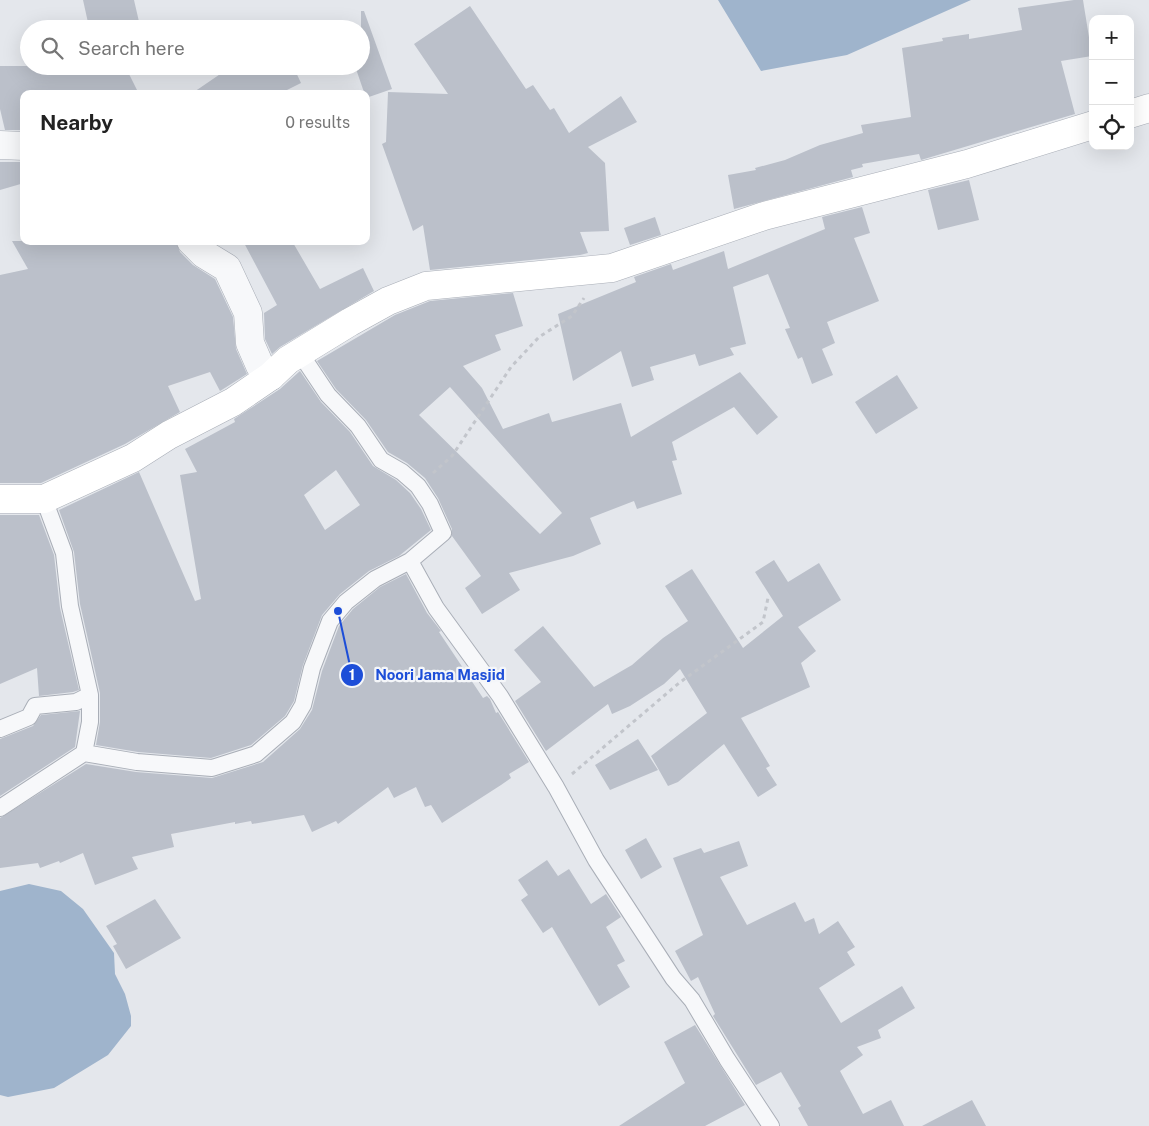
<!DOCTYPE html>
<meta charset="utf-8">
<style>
body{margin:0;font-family:"Public Sans",sans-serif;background:#f6f6f6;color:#222}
.controls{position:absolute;right:15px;top:15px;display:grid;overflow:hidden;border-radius:10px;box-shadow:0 5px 20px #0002}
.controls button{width:45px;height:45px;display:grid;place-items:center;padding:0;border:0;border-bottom:1px solid #e0e0e0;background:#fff;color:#222;font:25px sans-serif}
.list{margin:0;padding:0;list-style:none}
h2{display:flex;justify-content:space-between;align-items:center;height:65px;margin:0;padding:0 20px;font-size:21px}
h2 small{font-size:16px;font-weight:400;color:#767676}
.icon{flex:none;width:28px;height:28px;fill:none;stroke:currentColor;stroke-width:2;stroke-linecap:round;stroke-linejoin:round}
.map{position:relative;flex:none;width:1149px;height:1126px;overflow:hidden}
.search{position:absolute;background:#fff;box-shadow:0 5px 20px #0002;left:20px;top:20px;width:350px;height:55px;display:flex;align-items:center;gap:12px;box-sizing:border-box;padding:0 18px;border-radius:28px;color:#767676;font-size:19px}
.panel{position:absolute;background:#fff;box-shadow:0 5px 20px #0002;left:20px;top:90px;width:350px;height:155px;border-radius:10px}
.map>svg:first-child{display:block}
.water{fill:#9fb4cc}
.building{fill:#bbc0ca;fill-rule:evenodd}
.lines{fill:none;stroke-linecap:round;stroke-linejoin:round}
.lane-casing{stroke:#a9aeb7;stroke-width:18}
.street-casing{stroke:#a9aeb7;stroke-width:29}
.secondary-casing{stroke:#a9aeb7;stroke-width:29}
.path{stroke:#c2c5cb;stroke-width:3;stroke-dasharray:4 4;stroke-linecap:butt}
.lane{stroke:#f7f8fa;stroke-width:16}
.street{stroke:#f7f8fa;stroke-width:28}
.secondary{stroke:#fff;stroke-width:28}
.leader{fill:none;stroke:#1d4ed8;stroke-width:2}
.callout-dot{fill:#1d4ed8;stroke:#f4f6f9;stroke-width:2}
.mark-label{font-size:15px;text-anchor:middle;font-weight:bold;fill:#fff}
.callout-label{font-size:15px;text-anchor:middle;font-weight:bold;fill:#1d4ed8;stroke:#f4f6f9;stroke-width:4.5;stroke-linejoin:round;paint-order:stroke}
</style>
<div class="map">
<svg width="1149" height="1126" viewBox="0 0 1149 1126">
<rect width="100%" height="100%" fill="#e4e7ec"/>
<path class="water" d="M718,0h253l-124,55 -86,16z
M29,884l32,7 22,18 31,44 1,21 10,20 6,22v10l-23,29 -54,33 -46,9 -8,-2v-204z"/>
<path class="building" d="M83,0h51l6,26 -11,3h-17l-2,-7 -21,5z
M1074,0h9l9,56 -31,5 14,53 -154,46 -2,-6 -57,10 1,3 -12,3 2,7 -119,32 -6,-34 28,-5 -1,-2 30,-8 35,-15 43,-12 -2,-8 50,-8 -9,-69 41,-7 -1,-3 27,-4v5l53,-9 -4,-22z
M470,6l56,83 7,-4 17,25 4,-2 15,25 52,-37 16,26 -49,25 17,16 4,68 -29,1 8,21 -8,2 -150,15 -7,-45 -10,6 -31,-87 4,-2 2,-50 60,2 -34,-50z
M361,11h3l28,78 -26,9 -11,-32h6z
M0,66h125l14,28h-115v36h-19l-5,-21z
M232,66h61l8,17 -22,11h-88z
M0,162h24v21l-24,7z
M969,180l10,40 -41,10 -10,-40z
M862,207l8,26 -16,5 25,63 -52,21 8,21 -13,6 11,26 -21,9 -10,-27 -4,2 -13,-30 5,-1 -22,-54 -35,13 13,57 -16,4 4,7 -35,11 -4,-12 -45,13 4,13 -22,7 -11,-36 -48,30 -15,-67 78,-32 -2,-5 37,-13 2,6 51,-19 4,18 97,-40 -3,-12z
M655,217l6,18 -31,10 -6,-17z
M12,241h164l4,11 13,13 22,14 18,38 3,32 11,25 -27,17 -10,-19 -42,14 12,26 -55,32 -84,39h-41v-208l28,-6z
M243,241h49l28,48 43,-21 11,23 -94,56 -8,7 -7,-15 -1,-26 13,-8z
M513,293l10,33 -28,9 6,15 -38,16 19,22 21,41 46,-16 3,9 69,-19 10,34 109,-65 38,45 -21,18 -23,-28 -62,35 5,18 -5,1 10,33 -45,15 -3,-8 -44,17 11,26 -28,12 -64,17 11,17 -38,24 -17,-26 16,-12 -29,-40v-7l-14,-31 -13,-20 -18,-15 -19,-11 -22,-32 -30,-31 -19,-28 78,-46 35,-14zM450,387l112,126 -22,21 -121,-119z
M300,371l21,31 29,30 23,34 23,14 14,13 11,16 10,21 -32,26 -30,15 -29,23 -18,21 -19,50 -9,36 -9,15 -34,29 -40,13 -73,-6 -42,-7 4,-23v-29l-20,-89 -6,-52 -15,-42 80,-38 56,129 6,-2 -21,-124 17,-3 -12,-23 50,-27 -1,-3 46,-30zM336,470l24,35 -35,25 -21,-35z
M897,375l21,33 -42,26 -21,-32z
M0,515h39l15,40 6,53 19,82 -6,2 -34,4 -2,-28 -37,16z
M774,560l14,22 31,-19 22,37 -43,27 18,24 -15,12 9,24 -69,31 29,48 -4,2 11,17 -19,12 -34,-53 -46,38 -10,4 -17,-30 56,-43 -27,-44 -16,15 -34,22 -18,8 -4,-10 -62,47 -31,-50 26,-19 -27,-32 29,-24 51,61 38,-22 31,-27 25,-17 -23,-35 27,-17 51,79 40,-32 -28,-44z
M406,574l21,39 14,18 -2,1 44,66 4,-2 3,3 6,14 2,-1 31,50 -20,12 2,4 -10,7 -59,38 -11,-18 -6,2 -9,-20 -22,11 -6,-11 -50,37 -2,-3 -24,11 -8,-17 -52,9 -1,-3 -16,3v-2l-64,12 3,13 -42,10 6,12 -43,16 -12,-32 -23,10 -1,-2 -19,7 -2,-5 -38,5v-50l86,-54 50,8 76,6 51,-16 37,-33 12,-19 10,-39 17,-45 14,-17 27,-22z
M80,711l-5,36 -75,49v-57l33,-13 8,-11z
M638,739l20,31 -48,20 -15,-25z
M646,838l16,29 -21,12 -16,-29z
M739,841l9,25 -28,11 27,48 48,-23 10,20 9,-4 5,16 19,-13 17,26 -8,5 8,13 -36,23 22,35 61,-37 13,22 -37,22 3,8 -24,9 6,8 -23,16 23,43 28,-14 13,26h-96l-10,-18 3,-2 -20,-34 -25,13 -43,-69 2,-2 -17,-37 -7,4 -16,-30 28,-16 -30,-77 28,-10 3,5z
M547,860l11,16 11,-7 22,35 15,-10 15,23 -15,10 19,34 -8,4 13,22 -31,19 -47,-79 -9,6 -22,-33 7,-5 -10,-15z
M155,899l26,39 -55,31 -13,-23 4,-2 -11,-18z
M695,1025l50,80 -40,21h-86l66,-43 -21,-41z
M972,1100l14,26h-64z"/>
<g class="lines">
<defs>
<path id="lane" d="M300,353l28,42 30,31 23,34 21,12 16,14 12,18 13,29 -33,28 26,47 64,88 56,91 40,73 77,118 19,22 35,59 44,67
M0,729l29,-12 6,-11 41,-4 14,-7
M84,753l53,9 75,6 44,-14 37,-32 10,-17 9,-37 18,-47 16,-19 29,-23 35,-18
M0,808l84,-55 6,-31v-27l-20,-89 -6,-53 -20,-54"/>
<path id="street" d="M0,145l24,1
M191,241l13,13 23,14 21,45 2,30 10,23 11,10"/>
<path id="secondary" d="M1130,114l19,-6
M0,499h44l89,-41 36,-23 64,-33 38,-26 17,-16 62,-38 38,-21 38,-15 186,-18 152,-52 203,-52 126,-39"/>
</defs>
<use href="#lane" class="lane-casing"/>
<use href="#street" class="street-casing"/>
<use href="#secondary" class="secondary-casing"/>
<path class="path" d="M433,473l19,-17 59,-89 28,-30 33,-21 12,-18
M572,774l107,-91 84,-61 5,-24"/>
<use href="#lane" class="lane"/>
<use href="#street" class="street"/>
<use href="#secondary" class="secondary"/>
</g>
<path class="leader" d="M338 611L352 675"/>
<g class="callout-dot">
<circle cx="338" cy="611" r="5"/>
<circle cx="352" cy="675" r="12"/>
</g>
<g class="mark-label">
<text x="352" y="680">1</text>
</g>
<g class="callout-label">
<text x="440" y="680">Noori Jama Masjid</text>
</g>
</svg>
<div class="controls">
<button>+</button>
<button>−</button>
<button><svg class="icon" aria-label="locate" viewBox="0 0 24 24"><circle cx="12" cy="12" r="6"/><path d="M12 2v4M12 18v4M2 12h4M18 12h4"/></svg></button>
</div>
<div class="search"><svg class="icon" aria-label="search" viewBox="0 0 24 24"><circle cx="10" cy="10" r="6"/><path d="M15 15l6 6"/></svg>Search here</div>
<section class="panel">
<h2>Nearby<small>0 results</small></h2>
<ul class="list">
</ul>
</section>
</div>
